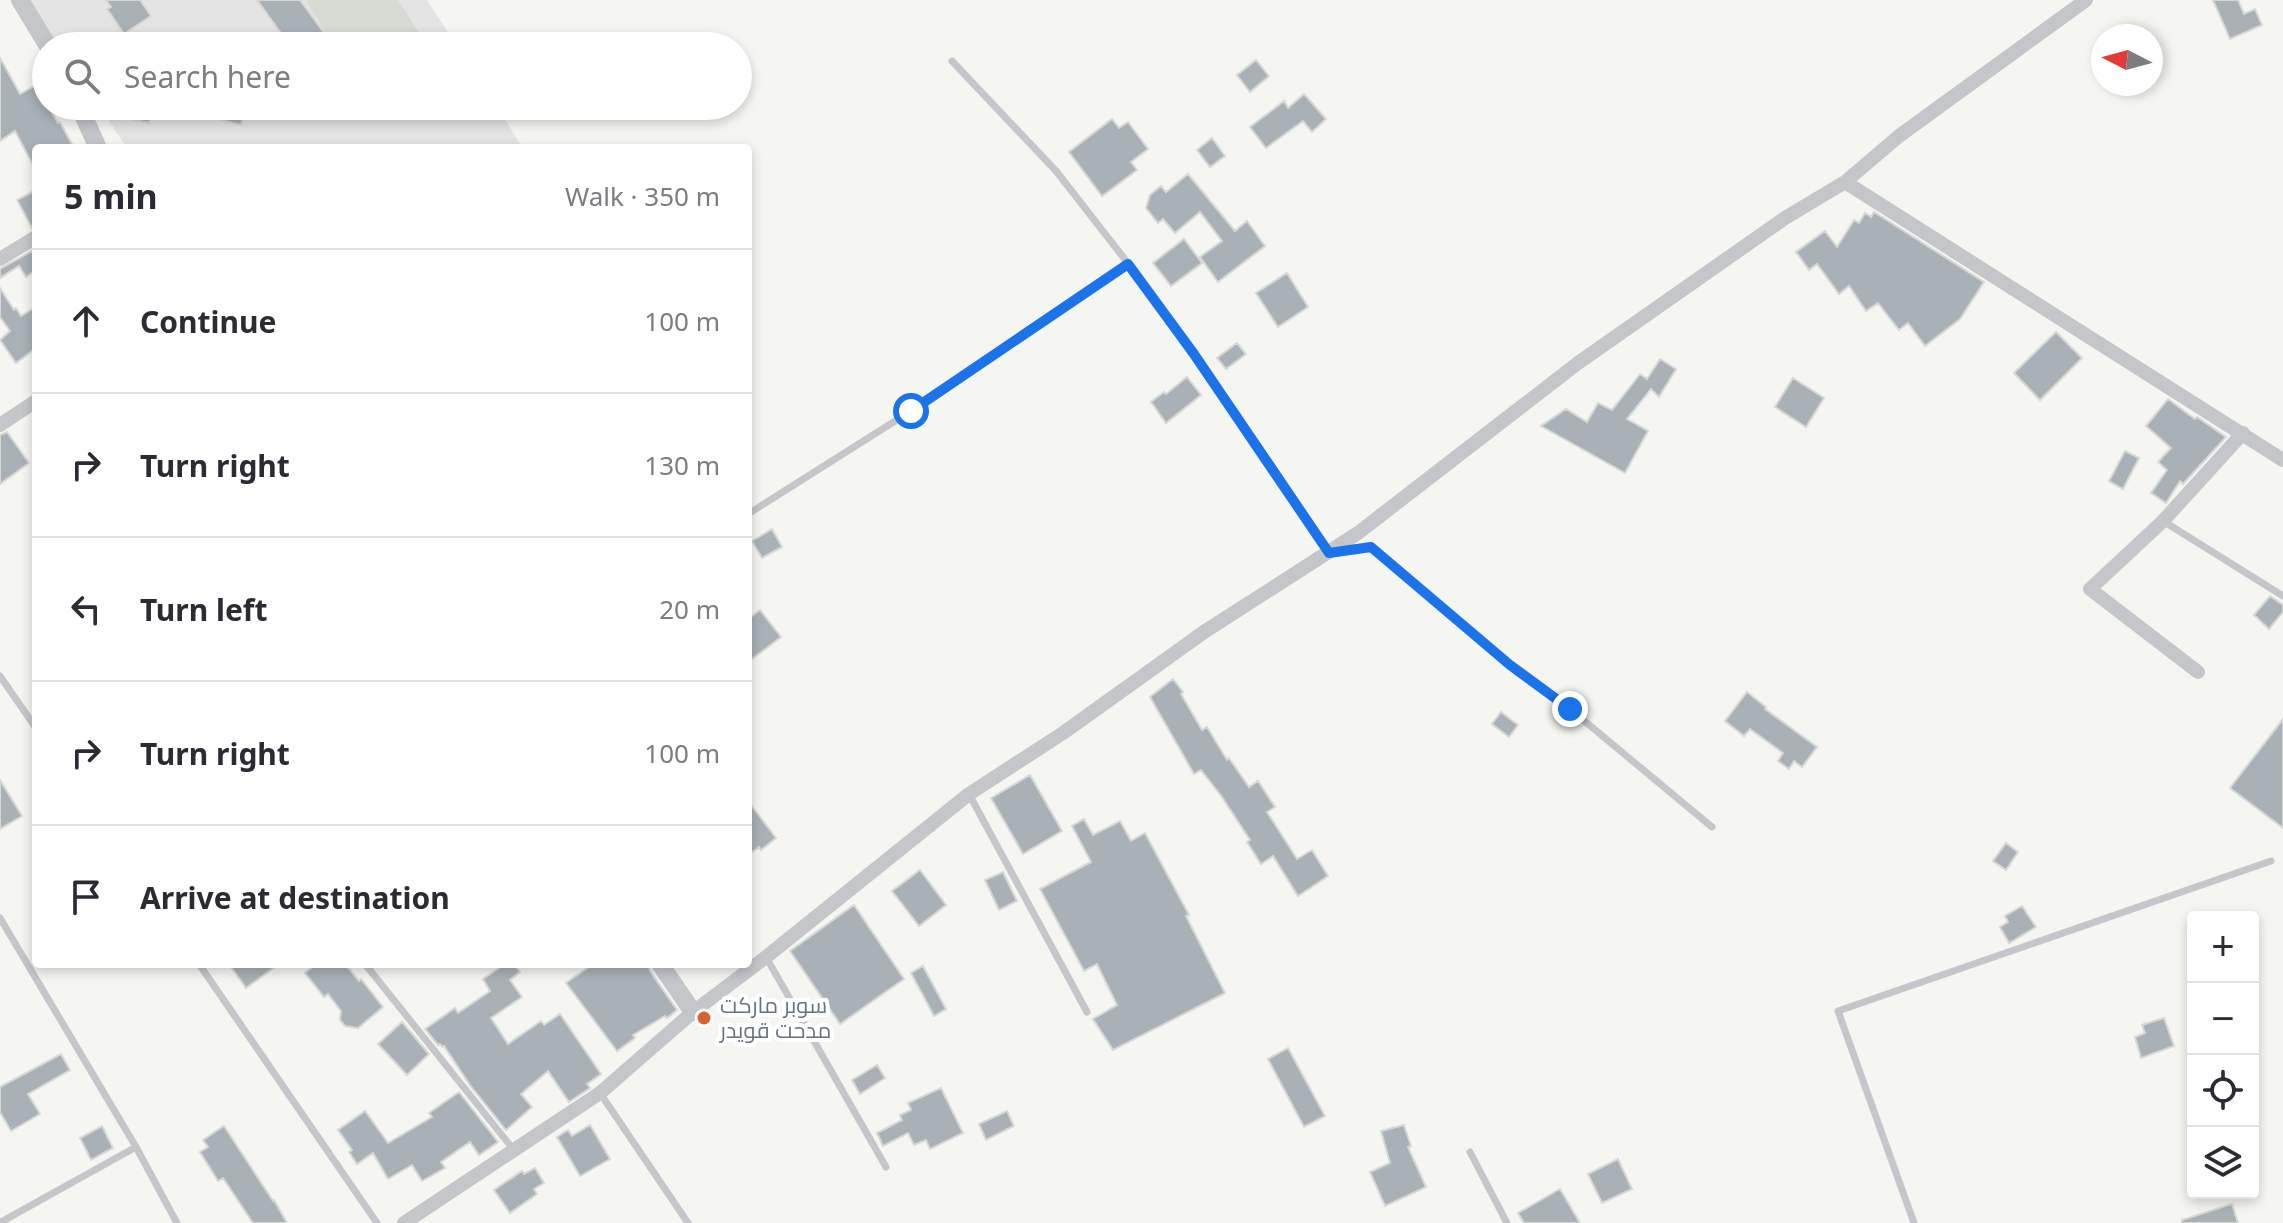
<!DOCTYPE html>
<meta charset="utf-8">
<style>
body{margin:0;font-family:"Noto Sans",Cairo,sans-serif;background:#f7f7f7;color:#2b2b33}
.controls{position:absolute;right:24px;bottom:24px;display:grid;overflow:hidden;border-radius:8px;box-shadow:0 4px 12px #0003}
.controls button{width:72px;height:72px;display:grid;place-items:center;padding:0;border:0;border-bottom:2px solid #e1e1e2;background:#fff;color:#2b2b33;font:40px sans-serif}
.compass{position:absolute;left:2091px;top:24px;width:72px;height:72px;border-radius:50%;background:#fff;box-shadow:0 4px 12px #0003;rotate:276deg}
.stop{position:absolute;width:24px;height:24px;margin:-18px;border:6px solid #1a73e8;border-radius:50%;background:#fff}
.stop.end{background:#1a73e8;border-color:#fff;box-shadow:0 2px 8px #0008}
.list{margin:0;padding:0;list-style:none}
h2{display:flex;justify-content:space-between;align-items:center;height:104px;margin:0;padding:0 32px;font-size:34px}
h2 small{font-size:26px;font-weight:400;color:#7c7c81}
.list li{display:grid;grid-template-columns:52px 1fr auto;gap:24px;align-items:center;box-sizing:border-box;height:144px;padding:0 32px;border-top:2px solid #e1e1e2}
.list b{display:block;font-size:30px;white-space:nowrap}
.list em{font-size:26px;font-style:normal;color:#7c7c81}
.icon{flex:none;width:44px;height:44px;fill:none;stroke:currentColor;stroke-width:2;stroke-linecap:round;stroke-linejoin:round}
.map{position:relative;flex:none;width:2283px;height:1223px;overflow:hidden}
.search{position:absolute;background:#fff;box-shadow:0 4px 12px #0003;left:32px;top:32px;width:720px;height:88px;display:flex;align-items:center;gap:20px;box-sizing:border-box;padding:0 28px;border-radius:44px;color:#7c7c81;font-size:30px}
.panel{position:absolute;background:#fff;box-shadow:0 4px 12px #0003;left:32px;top:144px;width:720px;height:824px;border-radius:8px}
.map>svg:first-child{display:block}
.built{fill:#e3e4e3}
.green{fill:#d6dcd3}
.building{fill:#aab1b6;stroke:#d7d7d5;stroke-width:2}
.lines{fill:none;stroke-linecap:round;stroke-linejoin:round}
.service{stroke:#c4c6ca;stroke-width:7}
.minor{stroke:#c4c6ca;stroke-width:14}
.tertiary{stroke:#c4c6ca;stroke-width:18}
.route{stroke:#1a73e8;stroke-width:10}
.poi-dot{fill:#db622c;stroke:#fff;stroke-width:3}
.labels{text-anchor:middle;stroke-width:8;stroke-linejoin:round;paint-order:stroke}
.poi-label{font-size:22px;fill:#667382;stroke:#fff;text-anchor:start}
</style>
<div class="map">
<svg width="2283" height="1223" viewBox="0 0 2283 1223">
<rect width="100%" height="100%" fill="#f5f5f2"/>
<path class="built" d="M28,0h399l30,46h-398z
M99,106h397l27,42h-396z"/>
<path class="green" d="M308,0h90l29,46h-92l-29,-45z"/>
<path class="building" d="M106,0h34l11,16 -27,18 -17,-25 4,-2z
M257,0h43l27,37 -13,9h-24z
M2213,0h25l6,14 11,-5 7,16 -32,14z
M0,58l20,36 16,-9 10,21h2l10,17 2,-1 14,26h-38v23l-21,-40 -15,10z
M1256,60l13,16 -19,16 -13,-17z
M1304,94l22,25 -14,13 -9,-11 -37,27 -16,-21 34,-26 4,7z
M130,106l23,2 -4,15 -22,-5z
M186,106h60l-5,19 -55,-14z
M1112,119l7,9 9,-6 20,27 -17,13 6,8 -35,26 -33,-44z
M1212,138l13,18 -15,11 -13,-17z
M1188,174l47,57 12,-10 18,25 -47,36 -18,-25 22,-16 -22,-29 -25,21 -12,-14 -5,4 -12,-15 4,-13 11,-9 5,6z
M36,190v37l-4,1 -15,-28z
M1874,212l110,70 -24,37 -35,27 -17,-23 -9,7 -21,-27 -12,8 -17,-25 -10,8 -22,-30 -8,6 -13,-18 29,-21 12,16 17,-27 5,3 6,-10 6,4z
M1184,239l18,24 -31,23 -18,-23z
M32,251l4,7v12l-10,7 -7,-11 -19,12v-9z
M1287,273l21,34 -30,20 -22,-34z
M0,288l14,22 2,-2 5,8 15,-9v41l-20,15 -16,-23 10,-9 -10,-14z
M2056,332l26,26 -42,42 -26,-27z
M1237,343l9,11 -20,15 -9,-11z
M1660,359l16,10 -17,28 -8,-8 -24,30 21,12 -23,42 -84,-47 25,-17 21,13 11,-19 14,7 28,-36 7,5z
M1187,377l14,18 -35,28 -15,-21 13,-10 2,2z
M1793,378l31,20 -18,29 -31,-20z
M2168,399l27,20 2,-2 29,20 -43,47 -3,-3 -14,22 -15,-10 16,-23 -9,-8 13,-14 -25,-22z
M7,432l22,31 -29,21v-49z
M2125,451l14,7 -16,31 -14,-8z
M772,529l10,18 -20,11 -10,-17z
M2270,596l13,9v7l-14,17 -15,-14z
M760,610l21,27 -33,25v-43z
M1173,679l10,13 -2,2 21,36 5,-3 20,33 2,-2 20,29 9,-6 17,26 -8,5 30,47 15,-9 16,26 -30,20 -25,-40 -12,8 -14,-22 3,-2 -28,-43 -21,-27 -7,4 -44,-77z
M1747,692l19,15 -1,2 52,38 -15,20 -8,-6 -5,8 -11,-8 5,-8 -33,-24 -6,7 -19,-15z
M1501,712l17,13 -9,12 -17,-13z
M2283,719v109l-53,-40z
M1030,775l32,56 -39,23 -32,-56z
M0,780l22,36 -22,13z
M748,801l28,37 -15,12 -2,-3 -11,8z
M1084,819l9,16 27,-14 11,20 14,-8 44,82 -3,1 39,77 -112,57 -20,-31 24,-14 -20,-41 -13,7 -44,-82 51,-27 -19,-36z
M2006,843l12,9 -12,18 -13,-9z
M920,870l26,35 -27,21 -27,-35z
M1003,872l14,29 -18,9 -14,-30z
M854,905l50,74 -64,45 -50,-73z
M2022,906l14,21 -27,16 -9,-16 8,-5 -3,-6z
M229,964h50l-33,24z
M316,964h29l14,17 2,-2 22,28 -25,21 -13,-2 -5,-6 1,-9 -13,-17 -4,3 -19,-24z
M505,964h9l6,8 -10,8 12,17 -31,21 17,26 33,-23 3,4 16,-11 41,60 -14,10 3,4 -21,14 -21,-31 -27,23 11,13 -26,23 -36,-45 -26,-39 -2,1 -2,-3 -2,1 -13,-16 30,-21 3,5 32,-22 -7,-12z
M593,964h55l2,7 27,39 -10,8 -2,-2 -32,19 2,3 -18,13 -51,-68z
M923,966l23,43 -12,7 -23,-43z
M2164,1018l10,28 -33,12 -6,-21 10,-4 -3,-8z
M402,1022l27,32 -22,21 -29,-31z
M1288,1048l37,68 -21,11 -36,-68z
M61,1054l9,16 -42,24 12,20 -29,17 -11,-19v-25z
M877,1065l8,13 -25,16 -8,-14z
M941,1088l22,45 -33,16 -4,-9 -12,5 -6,-12 -25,13 -6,-13 25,-13 -2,-5 11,-5 -3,-7z
M459,1092l39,50 -19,13 -9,-13 -29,20 4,6 -23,13 -10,-16 -24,14 -15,-26 -16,11 -8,-12 3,-2 -14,-20 27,-19 23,32 44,-26 -3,-4z
M1007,1111l7,15 -28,14 -7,-16z
M590,1125l20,34 -30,17 -23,-39 11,-7 4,6z
M1404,1125l7,21 -3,1 18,40 -41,19 -15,-34 20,-9 -9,-32z
M102,1126l11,22 -22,12 -11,-22z
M224,1126l49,75 1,-1 13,23h-34l-30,-45 -5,3 -18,-29 8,-5 -5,-7z
M1618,1159l14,30 -30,14 -14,-29z
M535,1168l9,15 -10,6 3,5 -27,19 -16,-23 28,-19 2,3z
M1560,1189l20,34h-56l-6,-10z
M2232,1204l6,19h-56v-3z"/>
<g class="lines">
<path class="service" d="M952,61l104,110 82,105 191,277 42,-6 139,118 60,44 142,118
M748,514l163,-103 217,-147
M2163,521l120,75
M0,676l36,52
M969,794l118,218
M0,918l136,229 41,76
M766,957l120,210
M199,964l178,259
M365,964l148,185
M600,1093l88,130
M1470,1152l37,71
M1,1222l135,-75
M1914,1223l-76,-212 433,-150"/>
<path class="minor" d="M1845,182l438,278
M0,259l36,-22
M0,425l36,-24
M2198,672l-108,-83 73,-68 80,-88
M404,1223l196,-130 93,-81 73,-55 203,-163 94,-61 141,-101 154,-99 220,-170 207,-145 60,-36 54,-46 187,-136"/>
<path class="tertiary" d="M20,0l28,46
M79,106l19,42
M660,964l33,48"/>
</g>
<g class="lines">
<path class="route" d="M911,411l217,-147 66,90 135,199 42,-6 139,118 60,44"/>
</g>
<circle class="poi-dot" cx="704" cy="1018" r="8"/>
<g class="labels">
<g class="poi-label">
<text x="720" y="1013">سوبر ماركت<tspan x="720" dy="25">مدحت قويدر</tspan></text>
</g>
</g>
</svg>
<div class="controls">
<button>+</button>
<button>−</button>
<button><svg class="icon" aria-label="locate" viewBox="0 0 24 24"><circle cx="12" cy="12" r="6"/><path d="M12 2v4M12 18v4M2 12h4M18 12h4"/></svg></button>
<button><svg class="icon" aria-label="layers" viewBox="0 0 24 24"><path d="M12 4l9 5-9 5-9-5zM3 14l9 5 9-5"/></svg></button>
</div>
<svg class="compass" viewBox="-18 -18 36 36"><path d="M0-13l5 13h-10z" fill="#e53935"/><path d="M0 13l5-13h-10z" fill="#7c7c81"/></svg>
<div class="stop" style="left:911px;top:411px"></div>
<div class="stop end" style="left:1570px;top:709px"></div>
<div class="search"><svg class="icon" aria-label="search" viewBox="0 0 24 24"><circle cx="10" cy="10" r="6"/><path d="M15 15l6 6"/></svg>Search here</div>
<section class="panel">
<h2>5 min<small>Walk · 350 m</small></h2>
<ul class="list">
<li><svg class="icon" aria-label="ahead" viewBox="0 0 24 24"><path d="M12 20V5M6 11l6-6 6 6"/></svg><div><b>Continue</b></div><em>100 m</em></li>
<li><svg class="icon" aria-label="right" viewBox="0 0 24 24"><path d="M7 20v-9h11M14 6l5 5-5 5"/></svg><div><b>Turn right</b></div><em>130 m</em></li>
<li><svg class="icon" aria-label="left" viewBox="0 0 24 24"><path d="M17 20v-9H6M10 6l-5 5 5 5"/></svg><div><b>Turn left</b></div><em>20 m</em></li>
<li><svg class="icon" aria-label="right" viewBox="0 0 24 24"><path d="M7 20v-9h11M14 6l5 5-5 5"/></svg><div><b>Turn right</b></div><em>100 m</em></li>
<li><svg class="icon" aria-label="arrive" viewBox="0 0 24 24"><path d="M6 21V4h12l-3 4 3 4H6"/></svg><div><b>Arrive at destination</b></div></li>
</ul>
</section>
</div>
